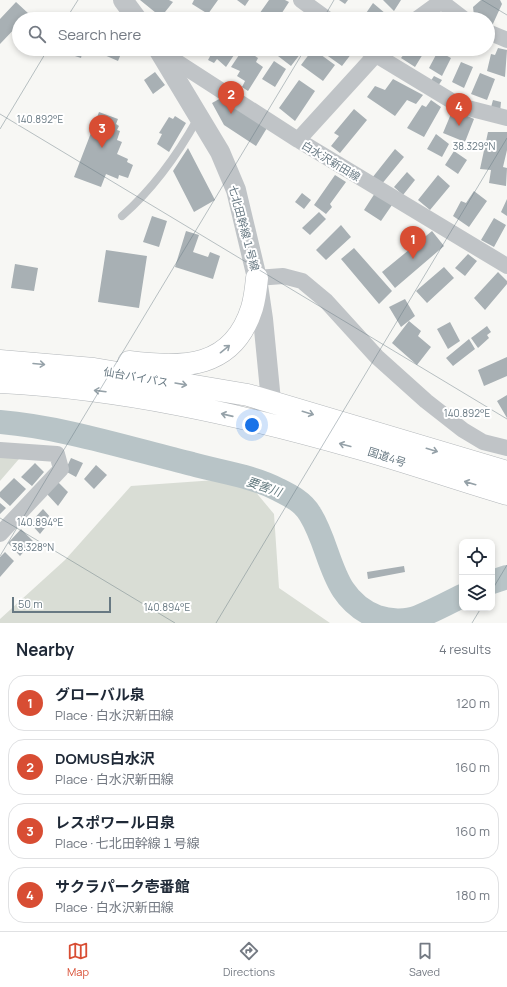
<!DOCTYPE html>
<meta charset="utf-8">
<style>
body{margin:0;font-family:Manrope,"Noto Sans JP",sans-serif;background:#f2f2f3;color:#1f2937}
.controls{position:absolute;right:12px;bottom:12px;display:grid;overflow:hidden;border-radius:8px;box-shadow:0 2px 6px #0003}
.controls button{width:36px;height:36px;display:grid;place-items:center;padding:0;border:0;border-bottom:1px solid #e0e1e3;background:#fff;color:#1f2937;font:20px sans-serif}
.scale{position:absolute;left:12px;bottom:10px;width:99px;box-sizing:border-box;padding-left:4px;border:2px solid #687983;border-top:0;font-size:11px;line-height:14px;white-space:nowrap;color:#687983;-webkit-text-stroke:3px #fff;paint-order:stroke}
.you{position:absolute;left:252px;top:425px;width:14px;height:14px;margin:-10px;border:3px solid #fff;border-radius:50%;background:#1a73e8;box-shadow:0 0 0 6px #1a73e833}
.badge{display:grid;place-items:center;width:26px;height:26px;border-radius:50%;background:#d84d33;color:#fff;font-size:13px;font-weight:700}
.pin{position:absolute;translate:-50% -33px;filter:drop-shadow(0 1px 2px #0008)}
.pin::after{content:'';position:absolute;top:21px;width:14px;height:12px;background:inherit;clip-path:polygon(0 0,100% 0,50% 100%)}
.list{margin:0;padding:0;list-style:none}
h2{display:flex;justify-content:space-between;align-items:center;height:52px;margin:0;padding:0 16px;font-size:17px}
h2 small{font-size:13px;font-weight:400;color:#747a83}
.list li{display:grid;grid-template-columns:26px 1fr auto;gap:12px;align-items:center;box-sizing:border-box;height:56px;margin:0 8px 8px;padding:0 8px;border:1px solid #e0e1e3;border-radius:16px}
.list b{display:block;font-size:15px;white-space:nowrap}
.list p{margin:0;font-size:13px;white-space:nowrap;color:#747a83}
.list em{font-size:13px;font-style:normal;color:#747a83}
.icon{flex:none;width:22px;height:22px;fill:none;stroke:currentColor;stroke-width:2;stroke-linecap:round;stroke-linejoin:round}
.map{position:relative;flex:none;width:507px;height:623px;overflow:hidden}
.search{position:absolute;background:#fff;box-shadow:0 2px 6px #0003;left:12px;right:12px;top:12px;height:44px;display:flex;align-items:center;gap:10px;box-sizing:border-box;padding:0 14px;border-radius:22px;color:#747a83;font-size:15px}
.sheet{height:308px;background:#fff}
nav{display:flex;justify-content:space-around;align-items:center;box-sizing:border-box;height:56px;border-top:1px solid #e0e1e3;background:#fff;font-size:11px;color:#747a83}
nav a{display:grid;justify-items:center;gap:2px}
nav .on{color:#d84d33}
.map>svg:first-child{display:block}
.green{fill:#d9ddd5}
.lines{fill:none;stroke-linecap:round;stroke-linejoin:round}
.river{stroke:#b8c4c7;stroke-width:24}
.building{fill:#a8b0b4}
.trunk-casing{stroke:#b3b7ba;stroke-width:23}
.service{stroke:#c0c4c7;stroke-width:8}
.minor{stroke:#c0c4c7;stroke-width:16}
.tertiary{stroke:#c0c4c7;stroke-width:20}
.trunk{stroke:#fff;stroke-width:22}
.oneway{stroke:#95a1a8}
.ticks{fill:none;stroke:#687983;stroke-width:1;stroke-opacity:0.45}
.labels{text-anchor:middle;stroke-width:4;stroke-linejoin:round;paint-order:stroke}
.street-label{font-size:11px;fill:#687983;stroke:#fff}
.water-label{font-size:12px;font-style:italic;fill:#637a7f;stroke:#fff}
.ticks-label{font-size:10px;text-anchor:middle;fill:#687983;stroke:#fff;stroke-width:4;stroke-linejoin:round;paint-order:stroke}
</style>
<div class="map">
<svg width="507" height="623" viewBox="0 0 507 623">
<rect width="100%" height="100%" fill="#f7f7f4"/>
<path class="green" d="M0,450l25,2 -25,29z
M244,478l30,36 5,74 51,35h-330v-4l65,-59 66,-74z"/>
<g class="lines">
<path class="river" d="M0,422c62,5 131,27 192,42 28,8 61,12 87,26 12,6 24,12 31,24 23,37 19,84 67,103 12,4 29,5 41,0 15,-6 30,-14 44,-21
M492,582l15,-5"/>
</g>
<path class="building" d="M140,0h29l4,2 -12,15z
M194,0h24l-10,14 -16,-10z
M237,0h12l-4,6z
M269,0h16l4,2 -11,17h-18l-3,-2z
M339,0h9l-3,4z
M383,0h18l-7,11z
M481,0h19l2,4 -10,22 -4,-2v-5h-8l-6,-3 -1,-9z
M16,2l13,12 -5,5h-5v5l-19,20v-25z
M373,3l13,11 -4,5h-20z
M111,12l13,6 -1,1h-15z
M239,13l8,6h-12z
M498,48l9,2 -2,27 -18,-6 4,-17 4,1z
M64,49h19l-2,9 -18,-6z
M104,49h19l-5,12 -16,-7z
M188,49h11l-3,5z
M214,49h24l-12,18 -9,-8 -3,4 -6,-3z
M243,49l11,1 -2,4 6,4 -2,4 7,5 -15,24 -6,-4 3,-6 -8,-5 3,-5 -9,-4z
M283,49h21l-13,17 -13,-10z
M313,49l22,16 -12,16 -22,-16z
M318,49h37l-13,17z
M408,49h18l-11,18 -14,-9z
M438,51l13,7 -9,18 -13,-8z
M274,61l12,8 -11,18 -13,-8z
M461,62l12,5 -9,21 -12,-6z
M155,72l10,13 -12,9 -9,-14z
M480,73l15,6 -8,21 -16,-6z
M434,76l8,4 -4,6 -8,-4z
M393,79l30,16 -7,9 -9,-4 -12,16 -28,-19 8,-11 10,4z
M299,80l16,11 -20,30 -16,-13z
M221,98l46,30 -11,18 -32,-21 -12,-22z
M431,100l10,7 -17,30 -17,-9 15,-23 4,2z
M493,100l8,2 -1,10 -10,-1z
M354,109l13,11 -27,33 -9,-7 8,-10 -5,-3z
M453,109l21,10 -9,23 -22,-9z
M99,112l19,7 -2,5 3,2 -2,4 3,1 -3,9 5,2 -5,12 11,5 -1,3 6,3 -5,13 -9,-3 -1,4 -12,-5 -5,13 -27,-10z
M175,116l11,7 -17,29 -12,-8 5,-10 -3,-1 10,-16 4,2z
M488,132h19v18l-4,17 4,1 -1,18 -17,-3 2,-13 -11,-1z
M436,134l13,10 -7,13 -15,-8z
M188,148l27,52 -21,12 -21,-41z
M395,149l9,8 -23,28 -9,-7z
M454,151l13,9 -9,14 -13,-9z
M407,172l8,8 -12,15 -9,-8z
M335,175l11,7 -16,22 2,3 -6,7 -12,-9z
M438,175l12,11 -20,24 -12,-10z
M474,191l13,10 -18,26 -16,-11 8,-15 5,2z
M302,193l9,7 -7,9 -9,-7z
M375,193l17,12 -11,16 -17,-11z
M507,199v17l-6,-4z
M319,212l7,7 -16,16 -8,-7z
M152,216l15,5 -8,26 -16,-5z
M494,218l12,7 -12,22 -13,-7z
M341,225l10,12 -25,23 -10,-10z
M186,231l13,4 -6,17 15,5 2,-5 10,4 -7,23 -38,-12z
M432,231l12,15 -49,42 -13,-16z
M354,248l38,43 -13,13 -38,-45z
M106,250l41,6 -8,52 -41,-6z
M468,254l9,7 -12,15 -10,-8z
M15,264l23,4 -4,23 -23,-3z
M444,267l10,11 -27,25 -11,-12z
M498,272l9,9v3l-22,26 -11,-12z
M405,299l10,17 -14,11 -12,-20z
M409,321l12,10 -3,5 13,11 -14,18 -25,-22z
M450,322l10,19 -12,8 -11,-20z
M487,326l4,6 -4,3 2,3 -11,10 -7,-10z
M469,339l6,10 -22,17 -7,-8z
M507,357v19l-23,10 -6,-16z
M507,395v23l-10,-17z
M71,458l12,5 -7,14 -11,-6z
M35,463l9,9 -12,14 -11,-9z
M96,465l11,10 -13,14 -10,-10z
M14,478l12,11 -16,17 -10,-9v-5z
M58,482l10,10 -10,14 -11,-12z
M0,503l6,5 -6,6z
M43,509l9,10 -12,15 -10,-11z
M21,529l12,12 -13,15 -12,-13z
M5,552l9,9 -14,16v-20z
M404,566l1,6 -37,7 -1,-7z"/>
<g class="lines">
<defs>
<path id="trunk" d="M0,361l94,8 154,26 259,77
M129,362c54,7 104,7 123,-54 3,-10 4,-20 5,-30
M0,382c120,6 238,32 354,65 51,14 102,32 153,47"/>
</defs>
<use href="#trunk" class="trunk-casing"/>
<path class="service" d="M122,216c31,-27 56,-62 76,-98"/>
<path class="minor" d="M301,0l26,19
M439,0l25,19
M417,19l26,-19
M488,32l19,8
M366,49l94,57 47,12
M160,51l138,89 209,126
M298,140l83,-91
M257,278l26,-2 19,5 24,20 51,56 49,44 37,29 20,12 24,6
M0,450l57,4 4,15 -61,65"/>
<path class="tertiary" d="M123,0l14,19
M158,49l62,103 16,38 21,88 6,41 8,82 -4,16"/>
<use href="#trunk" class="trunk"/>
</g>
<defs><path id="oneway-shaft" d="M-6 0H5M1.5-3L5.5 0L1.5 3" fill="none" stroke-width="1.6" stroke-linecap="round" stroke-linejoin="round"/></defs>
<g class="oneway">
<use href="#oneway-shaft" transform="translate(225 349) rotate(-39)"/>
<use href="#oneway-shaft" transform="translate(39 364) rotate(5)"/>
<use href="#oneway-shaft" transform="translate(181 384) rotate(10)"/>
<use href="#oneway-shaft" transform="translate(100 391) rotate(-173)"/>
<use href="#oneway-shaft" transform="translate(308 413) rotate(17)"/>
<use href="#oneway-shaft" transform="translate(227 415) rotate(-167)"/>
<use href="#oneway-shaft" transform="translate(345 445) rotate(-165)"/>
<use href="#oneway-shaft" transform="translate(432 450) rotate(17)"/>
<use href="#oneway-shaft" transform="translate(470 483) rotate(-164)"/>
</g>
<path class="ticks" d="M482,0l25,15M66,19l12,-19M323,19l11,-19M0,114l507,305M0,129l48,-80M0,518l175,105M0,556l305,-507M492,590l15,-25M216,623l291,-485M472,623l9,-15"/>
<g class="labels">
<g class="street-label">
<text transform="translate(331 161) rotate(31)" y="4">白水沢新田線</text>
<text transform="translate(244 228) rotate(75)" y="4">七北田幹線１号線</text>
<text transform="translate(136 377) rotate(10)" y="4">仙台バイパス</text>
<text transform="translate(387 457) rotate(18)" y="4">国道4号</text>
</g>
<g class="water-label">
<text transform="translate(264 487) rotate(19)" y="4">要害川</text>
</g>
</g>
<g class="ticks-label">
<text x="40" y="123">140.892°E</text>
<text x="474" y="150">38.329°N</text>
<text x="467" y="417">140.892°E</text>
<text x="40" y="526">140.894°E</text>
<text x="33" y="551">38.328°N</text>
<text x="167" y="611">140.894°E</text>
</g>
</svg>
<div class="controls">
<button><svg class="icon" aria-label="locate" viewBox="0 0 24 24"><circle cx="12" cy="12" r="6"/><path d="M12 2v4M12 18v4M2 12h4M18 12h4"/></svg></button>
<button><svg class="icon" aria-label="layers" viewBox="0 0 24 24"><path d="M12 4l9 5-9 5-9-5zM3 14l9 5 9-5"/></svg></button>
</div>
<div class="scale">50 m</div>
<div class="you"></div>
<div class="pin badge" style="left:413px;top:259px">1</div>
<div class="pin badge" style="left:231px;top:114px">2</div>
<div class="pin badge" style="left:102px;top:148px">3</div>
<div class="pin badge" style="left:459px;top:126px">4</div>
<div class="search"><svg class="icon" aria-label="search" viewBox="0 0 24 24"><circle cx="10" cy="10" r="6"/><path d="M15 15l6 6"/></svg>Search here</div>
</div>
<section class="sheet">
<h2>Nearby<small>4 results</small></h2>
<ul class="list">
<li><span class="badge">1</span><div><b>グローバル泉</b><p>Place · 白水沢新田線</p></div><em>120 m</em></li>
<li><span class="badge">2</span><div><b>DOMUS白水沢</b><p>Place · 白水沢新田線</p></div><em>160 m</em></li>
<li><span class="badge">3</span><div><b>レスポワール日泉</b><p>Place · 七北田幹線１号線</p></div><em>160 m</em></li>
<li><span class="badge">4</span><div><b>サクラパーク壱番館</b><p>Place · 白水沢新田線</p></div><em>180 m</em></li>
</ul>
</section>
<nav>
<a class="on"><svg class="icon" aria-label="map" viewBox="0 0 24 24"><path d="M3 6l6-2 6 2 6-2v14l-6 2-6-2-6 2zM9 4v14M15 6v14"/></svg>Map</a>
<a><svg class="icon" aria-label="directions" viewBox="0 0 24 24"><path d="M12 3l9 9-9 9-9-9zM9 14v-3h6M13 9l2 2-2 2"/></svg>Directions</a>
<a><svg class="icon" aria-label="saved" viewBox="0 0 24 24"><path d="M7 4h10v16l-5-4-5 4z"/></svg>Saved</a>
</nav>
